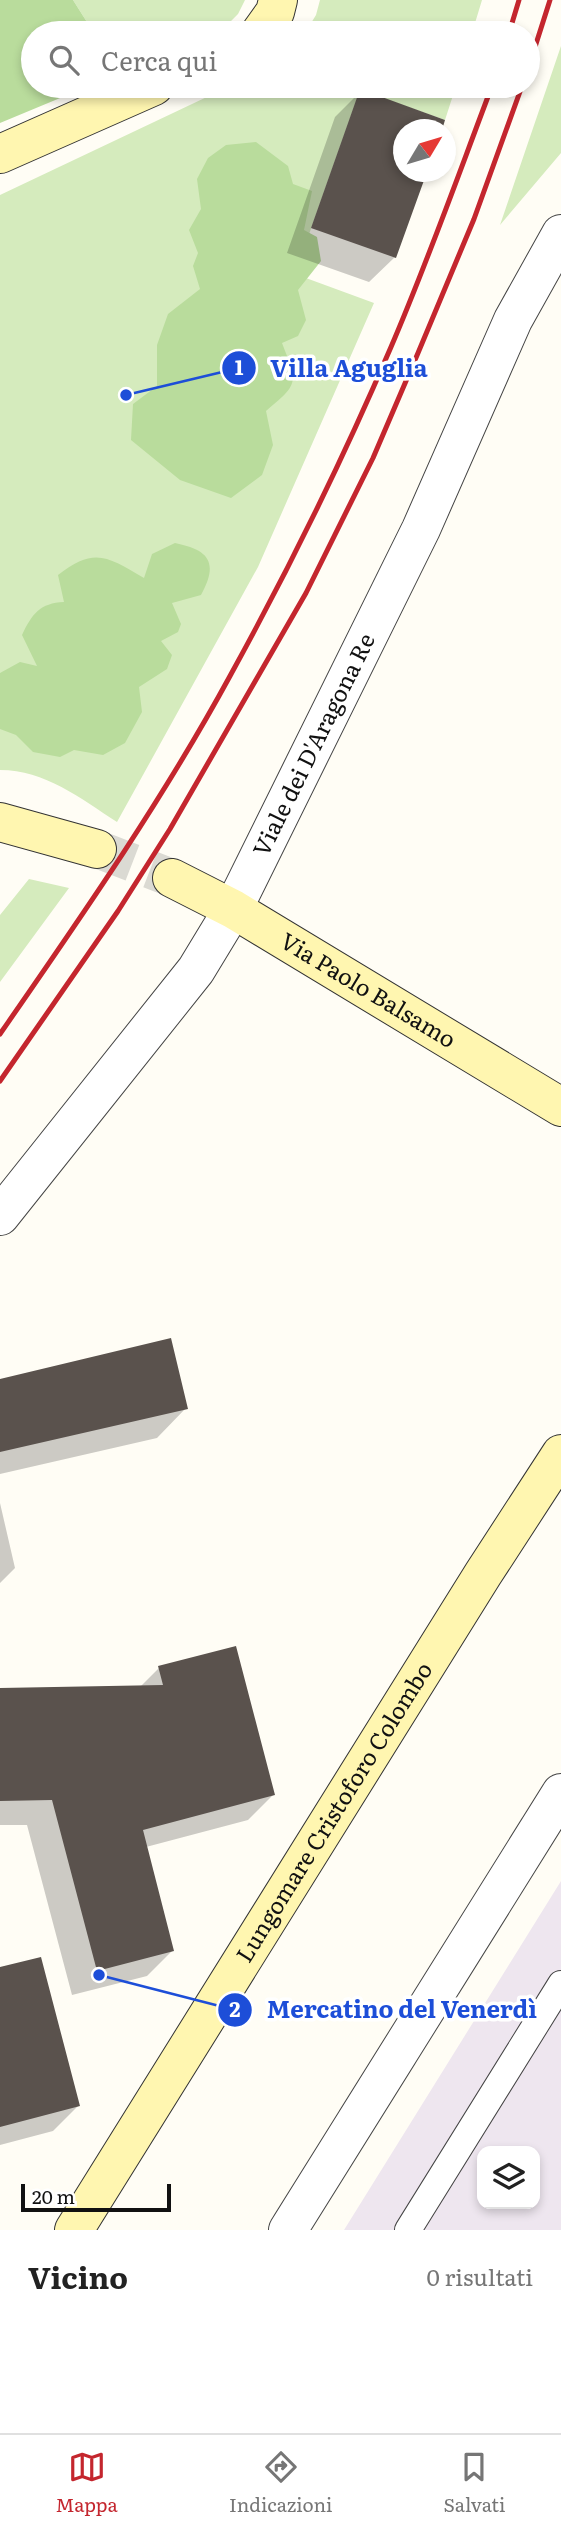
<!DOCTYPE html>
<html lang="it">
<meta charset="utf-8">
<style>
body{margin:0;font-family:Literata,serif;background:#f2f2f2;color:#222}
.controls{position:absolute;right:21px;bottom:21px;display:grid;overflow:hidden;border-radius:14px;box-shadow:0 4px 10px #0003}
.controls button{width:63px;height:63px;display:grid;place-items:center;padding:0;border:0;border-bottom:2px solid #e0e0e0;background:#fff;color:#222;font:35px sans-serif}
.compass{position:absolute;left:393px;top:119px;width:63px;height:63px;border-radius:50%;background:#fff;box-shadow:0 4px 10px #0003;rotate:52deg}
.scale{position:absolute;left:21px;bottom:18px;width:150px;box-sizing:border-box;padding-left:7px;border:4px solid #111;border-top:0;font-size:19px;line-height:24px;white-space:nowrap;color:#111;-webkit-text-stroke:5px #fff;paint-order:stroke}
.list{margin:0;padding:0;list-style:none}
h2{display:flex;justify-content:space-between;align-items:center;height:91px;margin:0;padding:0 28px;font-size:30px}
h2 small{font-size:23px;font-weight:400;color:#767676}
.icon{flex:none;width:38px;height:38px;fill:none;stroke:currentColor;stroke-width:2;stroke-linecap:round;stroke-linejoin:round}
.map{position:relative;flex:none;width:561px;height:2230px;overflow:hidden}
.search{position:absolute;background:#fff;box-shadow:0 4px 10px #0003;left:21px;right:21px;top:21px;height:77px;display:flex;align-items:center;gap:18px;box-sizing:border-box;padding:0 24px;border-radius:38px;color:#767676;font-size:26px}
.sheet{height:203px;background:#fff}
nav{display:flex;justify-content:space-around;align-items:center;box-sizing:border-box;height:98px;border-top:2px solid #e0e0e0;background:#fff;font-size:19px;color:#767676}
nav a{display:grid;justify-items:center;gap:4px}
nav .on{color:#c4262e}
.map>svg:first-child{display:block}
.industrial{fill:#eee6ef;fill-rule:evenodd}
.green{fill:#d5ebbd}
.forest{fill:#b9dc9c}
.shadow{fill:#0003}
.building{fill:#5a524d}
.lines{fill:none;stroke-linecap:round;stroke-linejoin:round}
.secondary-tunnel{stroke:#dbdad3;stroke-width:38;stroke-dasharray:38 19;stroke-linecap:butt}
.lane-casing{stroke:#444;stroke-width:28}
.street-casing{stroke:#444;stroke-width:40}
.secondary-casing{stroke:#333;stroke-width:40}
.lane{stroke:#fff;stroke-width:26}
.street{stroke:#fff;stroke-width:38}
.secondary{stroke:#fff6b0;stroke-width:38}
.rail{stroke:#c4262e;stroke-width:5}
.labels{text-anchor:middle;stroke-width:7;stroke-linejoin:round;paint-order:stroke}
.street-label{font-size:23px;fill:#111;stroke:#fff}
.leader{fill:none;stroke:#1d4ed8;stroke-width:2.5}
.callout-dot{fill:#1d4ed8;stroke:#fff;stroke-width:2.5}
.mark-label{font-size:21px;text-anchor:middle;font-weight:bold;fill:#fff}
.callout-label{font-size:24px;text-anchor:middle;font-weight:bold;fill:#1d4ed8;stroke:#fff;stroke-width:7;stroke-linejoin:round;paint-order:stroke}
</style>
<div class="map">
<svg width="561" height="2230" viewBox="0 0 561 2230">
<rect width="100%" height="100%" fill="#fffdf5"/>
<path class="industrial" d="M561,1881v349h-217zM482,2151h53v53h-53z"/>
<path class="green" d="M73,0h172l-7,14 -11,11 -17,8h-97l-21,-3z
M320,0h162l-10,33h-167l11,-18z
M561,46v107l-61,72z
M230,86h226l-11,34 -85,-30 -65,184 79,29 -116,264 -141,255c-37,-24 -72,-52 -117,-52v-575z
M29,879l40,9 -69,94v-67z"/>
<path class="forest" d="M0,0h73l19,30 21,3h-80v53h56l-89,37z
M256,142l32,24 5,18 19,7 -8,39 13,7 4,24 -23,29 8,30 -8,16 -16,7c16,41 17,40 -16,68l7,34 -11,30 -31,23 -51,-18 -49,-40 2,-36 24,-18v-41l11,-31 32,-25 -7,-23 5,-13 -9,-23 12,-21 -4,-30 11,-21 18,-13z
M175,543c34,7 44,19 26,52l-29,8 9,21 -3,8 -17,9 11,14 -5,14 -28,18 3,25 -17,31 -22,12 -29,-5 -14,7 -27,-5 -17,-17 -16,-6v-56l20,-11 17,4 -15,-31c10,-21 18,-32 42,-33l-6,-27c37,-29 50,-18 86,3l8,-24z"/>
<path class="shadow" d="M360,92l44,38v42h21l-30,85 -26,25 -82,-29 48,-136z
M0,1382l186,26 -29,30 -157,36z
M0,1503l15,65 -15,15z
M159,1668l114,127 -25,25 -102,27 26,104 -25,25 -75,19 -45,-170h-27v-135l140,-3z
M0,1969l78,137 -25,25 -53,14z"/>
<path class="building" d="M360,89l85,31 -3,10h-39v42h24l-31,86 -85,-30z
M171,1338l17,71 -188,43v-73z
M236,1646l39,149 -132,35 31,121 -77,20 -45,-171 -52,1v-113l163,-3 -5,-19z
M41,1957l39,149 -80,21v-160z"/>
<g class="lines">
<path class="secondary-tunnel" d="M97,849l75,29"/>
<defs>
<path id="lane" d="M408,2230l153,-246"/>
<g id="street">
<path id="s1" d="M0,1216l196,-246 37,-61 188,-380 92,-209 48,-86"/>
<path d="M288,2230l273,-437"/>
</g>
<g id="secondary">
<path d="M260,33l15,-21 3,-12"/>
<path d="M0,154l154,-68"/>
<path d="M0,822l97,27"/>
<path id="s2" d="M172,878l61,31 328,198"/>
<path id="s3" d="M74,2230l409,-656 78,-120"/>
</g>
</defs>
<use href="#lane" class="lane-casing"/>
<use href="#street" class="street-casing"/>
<use href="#secondary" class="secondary-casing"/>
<use href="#lane" class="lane"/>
<use href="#street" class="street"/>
<use href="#secondary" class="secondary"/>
<path class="rail" d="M509,33l10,-33
M528,69l22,-69
M0,1034c81,-117 162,-233 230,-358 59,-107 113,-217 161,-329 37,-86 68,-174 101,-261
M0,1081l118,-170 52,-82 136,-236 67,-135 45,-105 56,-134 48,-133"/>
</g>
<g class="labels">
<g class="street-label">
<text dy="8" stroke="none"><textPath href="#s1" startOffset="569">Viale dei D'Aragona Re</textPath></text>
<text dy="8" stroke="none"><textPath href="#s2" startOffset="226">Via Paolo Balsamo</textPath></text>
<text dy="8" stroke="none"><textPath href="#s3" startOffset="492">Lungomare Cristoforo Colombo</textPath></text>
</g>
</g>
<path class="leader" d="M126 395L239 368M99 1975L235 2010"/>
<g class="callout-dot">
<circle cx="126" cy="395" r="7"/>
<circle cx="99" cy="1975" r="7"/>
<circle cx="239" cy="368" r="18"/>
<circle cx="235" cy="2010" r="18"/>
</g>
<g class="mark-label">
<text x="239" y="375">1</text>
<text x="235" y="2017">2</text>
</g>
<g class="callout-label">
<text x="349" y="377">Villa Aguglia</text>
<text x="402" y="2018">Mercatino del Venerdì</text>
</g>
</svg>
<div class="controls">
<button><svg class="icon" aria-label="layers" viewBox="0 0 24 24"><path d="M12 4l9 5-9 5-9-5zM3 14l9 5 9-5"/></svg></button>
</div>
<svg class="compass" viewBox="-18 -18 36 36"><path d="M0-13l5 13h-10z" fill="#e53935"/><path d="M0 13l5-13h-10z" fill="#767676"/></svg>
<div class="scale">20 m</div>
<div class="search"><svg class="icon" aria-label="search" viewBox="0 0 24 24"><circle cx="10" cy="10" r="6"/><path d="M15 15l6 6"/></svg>Cerca qui</div>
</div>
<section class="sheet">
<h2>Vicino<small>0 risultati</small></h2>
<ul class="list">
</ul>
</section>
<nav>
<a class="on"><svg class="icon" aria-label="map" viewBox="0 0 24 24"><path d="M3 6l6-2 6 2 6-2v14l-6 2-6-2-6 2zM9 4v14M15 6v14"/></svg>Mappa</a>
<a><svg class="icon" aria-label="directions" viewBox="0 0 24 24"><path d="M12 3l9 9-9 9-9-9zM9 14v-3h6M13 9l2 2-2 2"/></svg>Indicazioni</a>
<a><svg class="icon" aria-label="saved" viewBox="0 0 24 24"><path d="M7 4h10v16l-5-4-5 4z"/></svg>Salvati</a>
</nav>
